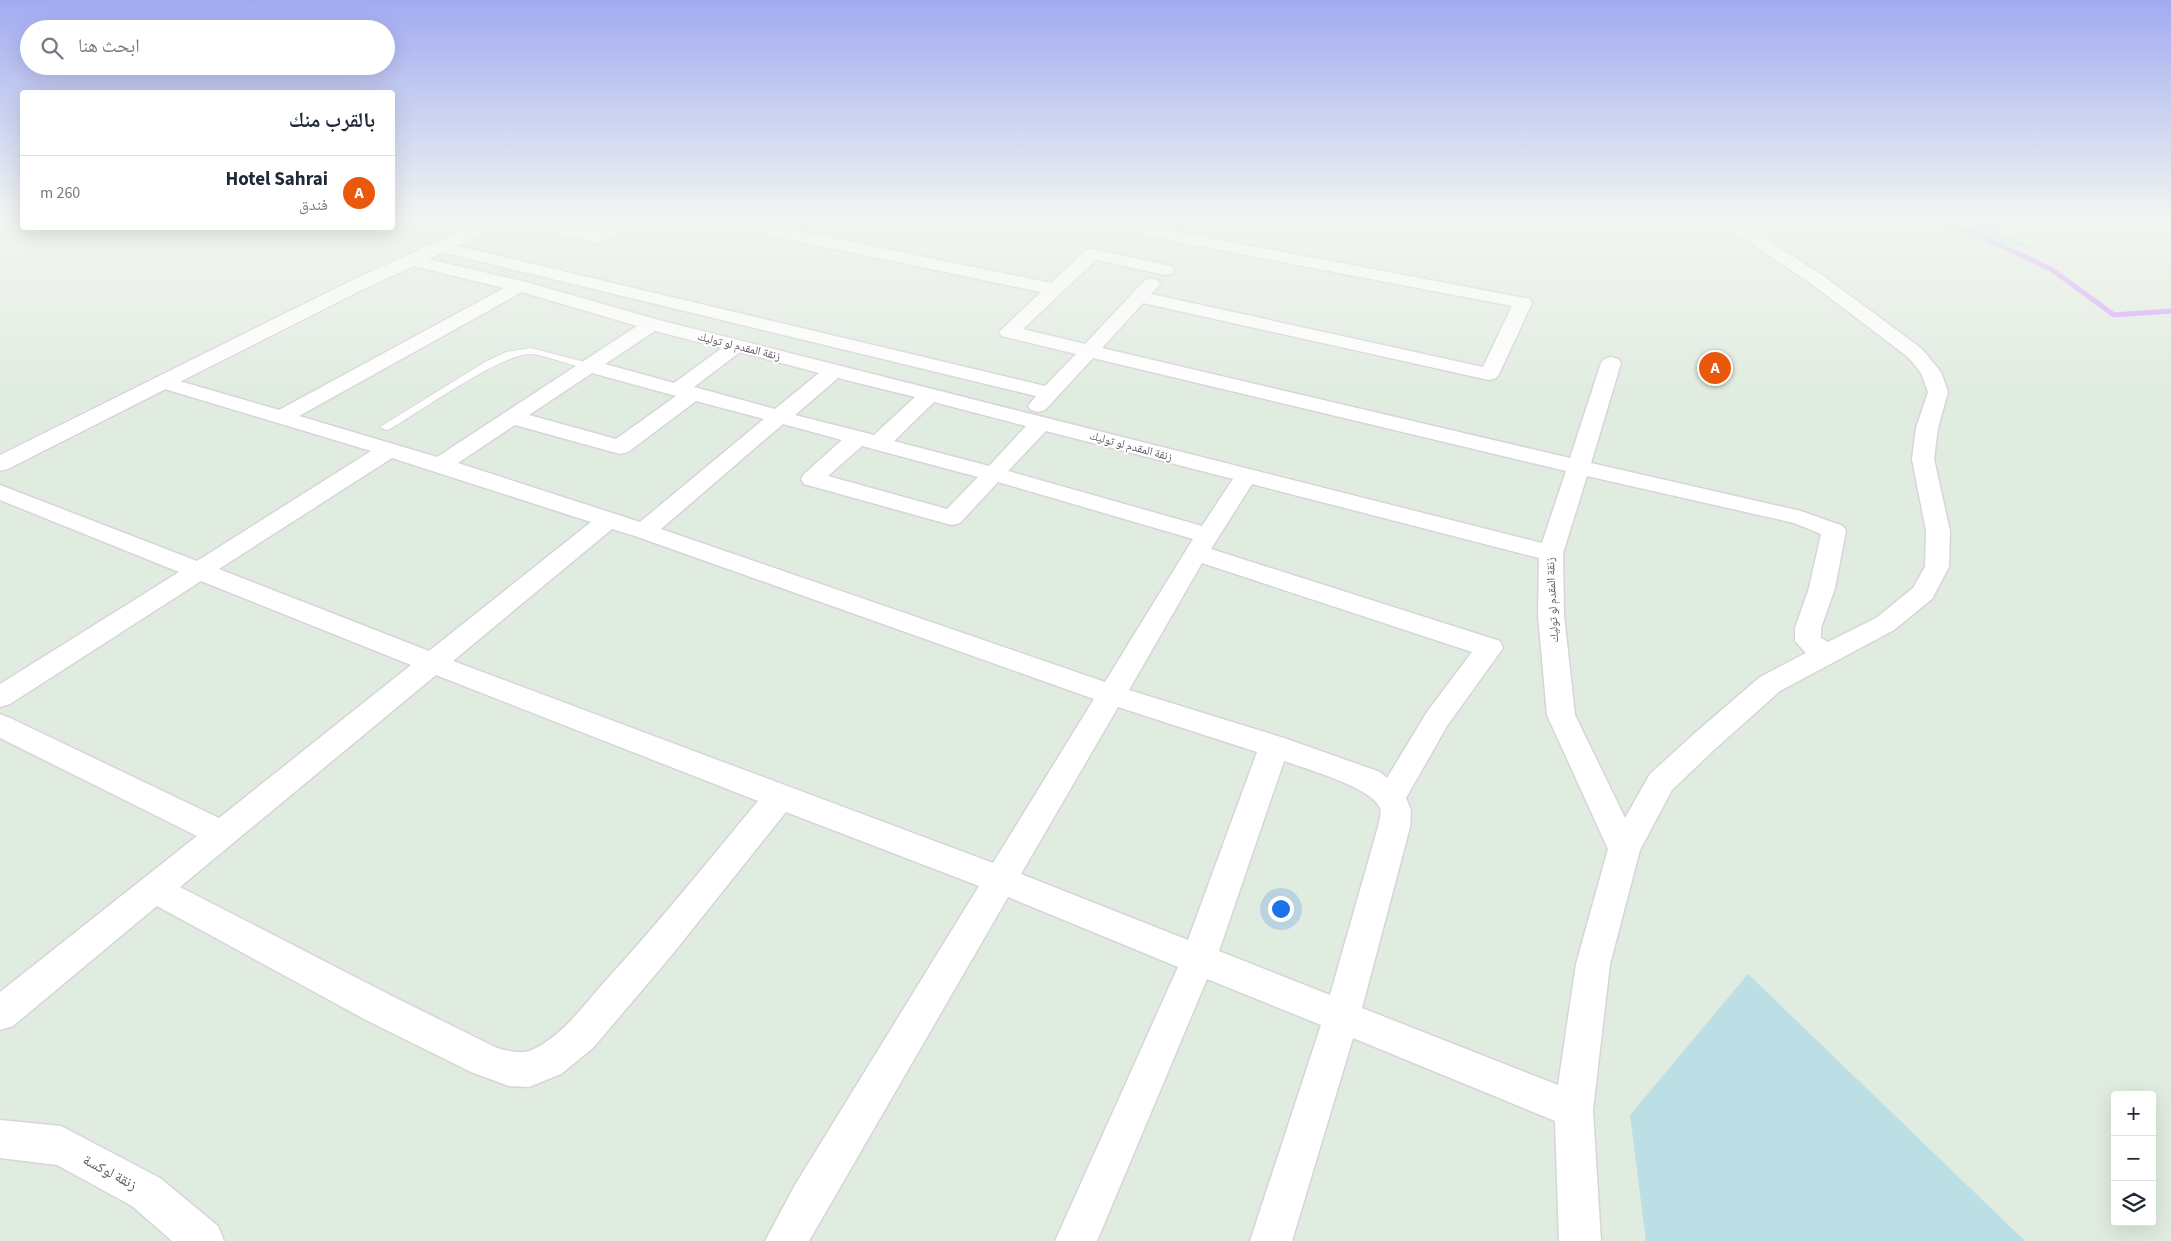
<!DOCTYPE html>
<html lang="ar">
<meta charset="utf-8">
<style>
body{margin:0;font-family:"Source Sans 3","Noto Naskh Arabic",sans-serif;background:#f2f2f3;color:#1f2937;direction:rtl}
.controls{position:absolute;right:15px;bottom:15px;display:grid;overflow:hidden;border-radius:5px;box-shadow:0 5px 20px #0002}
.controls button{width:45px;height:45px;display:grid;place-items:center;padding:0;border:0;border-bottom:1px solid #e0e1e3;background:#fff;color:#1f2937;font:25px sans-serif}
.you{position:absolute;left:1280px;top:908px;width:18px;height:18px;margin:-12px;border:4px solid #fff;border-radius:50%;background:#1a73e8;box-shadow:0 0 0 8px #1a73e833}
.badge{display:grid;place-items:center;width:32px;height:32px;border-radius:50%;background:#ea580c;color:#fff;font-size:16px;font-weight:700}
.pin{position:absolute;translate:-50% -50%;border:2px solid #fff;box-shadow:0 1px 5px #0006}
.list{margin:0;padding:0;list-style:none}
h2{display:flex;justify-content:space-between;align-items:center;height:65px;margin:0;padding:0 20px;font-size:21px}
h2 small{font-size:16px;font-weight:400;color:#747a83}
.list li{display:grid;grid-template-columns:32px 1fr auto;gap:15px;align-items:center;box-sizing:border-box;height:75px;padding:0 20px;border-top:1px solid #e0e1e3}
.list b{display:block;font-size:19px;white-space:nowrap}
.list p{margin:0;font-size:16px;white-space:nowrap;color:#747a83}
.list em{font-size:16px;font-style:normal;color:#747a83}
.icon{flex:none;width:28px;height:28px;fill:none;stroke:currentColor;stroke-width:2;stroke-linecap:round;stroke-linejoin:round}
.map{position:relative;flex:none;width:2171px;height:1241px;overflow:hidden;direction:ltr}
.search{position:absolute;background:#fff;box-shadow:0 5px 20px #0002;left:20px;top:20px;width:375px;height:55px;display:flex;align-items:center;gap:12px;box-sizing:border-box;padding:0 18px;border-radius:28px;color:#747a83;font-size:19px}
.panel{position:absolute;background:#fff;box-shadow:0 5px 20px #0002;left:20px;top:90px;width:375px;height:140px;border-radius:5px;direction:rtl}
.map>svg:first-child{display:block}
.green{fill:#bcdfe5}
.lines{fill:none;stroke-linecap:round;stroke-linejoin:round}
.stream{stroke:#d69eff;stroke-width:5}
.lane-casing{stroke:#d9d3da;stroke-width:2}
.street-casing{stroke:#d9d3da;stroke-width:3}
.secondary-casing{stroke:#d2cbd5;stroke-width:2}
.lane{fill:#fff;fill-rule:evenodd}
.street{fill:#fff;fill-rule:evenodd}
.secondary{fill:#fff;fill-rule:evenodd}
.labels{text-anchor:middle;stroke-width:4;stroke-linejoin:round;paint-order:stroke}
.street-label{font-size:12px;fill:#5f5962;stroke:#fff}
.near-street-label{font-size:15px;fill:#5f5962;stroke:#fff}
</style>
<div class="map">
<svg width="2171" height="1241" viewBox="0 0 2171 1241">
<rect width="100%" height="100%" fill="#e1ece0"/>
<path class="green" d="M1922,218h52l58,30 -58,-7z
M1748,974l277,267h-379l-16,-126z"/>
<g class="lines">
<path class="stream" d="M1941,218l110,51 63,46 57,-4"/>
<defs>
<path id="lane" d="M531,348l61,16 1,2 -5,3c-18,-4 -37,-12 -56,-15 -27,-3 -115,59 -142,75l-4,1 -6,-3 105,-65 21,-10z"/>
<path id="street" d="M503,218h32l62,14 26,-14h21l-2,3 -43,22 -94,-22z
M702,218h34l315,65 35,-33 6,-1 79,17 3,4 -3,4 -6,1 -69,-15 -73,69 62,15 60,-64 6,-1 6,1 3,4 -9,10 332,73 29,-61 -334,-64 -87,-21 -2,-3h31l58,14 352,67 2,4 -33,71 -3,4 -7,2 -346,-77 -41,45 468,110 31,-95 3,-4 7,-2 7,2 3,4 -30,100 210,48 42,15 3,5 -11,57 -14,40v10l7,4 48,-24 37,-30 12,-21 1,-36 -14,-72 4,-31 12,-36 -7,-19 -13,-16 -95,-72 -99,-67h20l91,59 97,72 19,23 7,20 -10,36 -4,31 16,72 -1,36 -17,32 -38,31 -114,61 -65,58 -43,41 -32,60 -30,114 -17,146 8,131h-42l-4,-120 -202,-83 -61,203h-42l71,-216 -114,-46 -110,262h-42l123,-274 -170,-70 -199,344h-44l30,-56 184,-299 -193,-74 -115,144 -78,92 -32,26 -32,13 -20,-1 -38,-14 -105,-52 -209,-114 -144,120 -13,4v-38l197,-156 -197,-98v-24l10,4 209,100 192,-153 -210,-84 -191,123 -10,3v-23l179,-112 -179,-72v-15l197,76 174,-110 -216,-65 -3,-4 3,-4 7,-2 117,34 225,-122 -99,-24 -3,-4 3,-4 6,-1 115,27 133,38 883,223 24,-72 -473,-113 -48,52 -7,2 -7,-2 -3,-4 8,-10 -595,-144 -6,-1 -3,-4 3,-4 6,-1 604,144 31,-32 -74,-18 -3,-4 42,-40 -331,-69 -6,-2zM522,292l115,34 -200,131 -138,-41zM655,331l67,17 -48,35 -69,-19zM740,352l79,21 -44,36 -81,-22zM592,373l84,23 -60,43 -87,-24zM838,378l77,19 -41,38 -79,-20zM696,401l68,18 -124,103 -182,-59 57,-38 105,29 8,-2zM934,402l92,24 -37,40 -95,-25zM783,424l59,16 -38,34 -3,5 3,5 140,39 8,2 8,-2 38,-41 195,57 -88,143 -444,-153zM1046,431l187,48 -31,47 -194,-55zM862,446l116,31 -31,32 -119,-33zM392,458l199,64 -162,129 -210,-82zM1587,476l207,47 27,11 -12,54 -14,40v13l11,12 -46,24 -65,56 -45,41 -25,44 -50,-103 -11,-100 -1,-62zM1252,484l287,74 -1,57 9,100 61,134 -32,115 -18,121 -196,-77 48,-181 1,-17 -5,-12 41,-72 56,-78 -3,-7 -289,-92zM612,529l23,7 459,163 -101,164 -540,-202zM1202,563l270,89 -45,60 -40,66 -7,-6 -96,-34 -155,-48zM436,675l322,126c-52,63 -103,126 -158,186 -19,22 -39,49 -66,62 -11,6 -26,2 -37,-1l-105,-52 -212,-109zM1118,707l139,45 -69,188 -167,-66zM1284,761c20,7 89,27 96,47 2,5 -1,13 -2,19l-48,168 -111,-44z
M0,1120l61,6 99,52 58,48 6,15h-52l-40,-35 -75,-41 -57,-7z"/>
<path id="secondary" d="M488,218h23l-2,4 -147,68 -354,179 -8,2v-16l348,-173z"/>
</defs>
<use href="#lane" class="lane-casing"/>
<use href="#street" class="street-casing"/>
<use href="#secondary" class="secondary-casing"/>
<use href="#lane" class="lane"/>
<use href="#street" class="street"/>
<use href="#secondary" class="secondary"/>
</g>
<linearGradient id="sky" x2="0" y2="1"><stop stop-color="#a1abf1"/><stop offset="0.56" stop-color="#f2f6f1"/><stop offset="1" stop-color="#f2f6f1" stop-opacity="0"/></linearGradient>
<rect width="2171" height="392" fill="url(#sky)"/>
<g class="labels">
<g class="street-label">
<text transform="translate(739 346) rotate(14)" y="4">زنقة المقدم لو توليك</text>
<text transform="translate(1131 446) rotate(15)" y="4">زنقة المقدم لو توليك</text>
<text transform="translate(1552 600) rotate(-93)" y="4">زنقة المقدم لو توليك</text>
</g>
<g class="near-street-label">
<text transform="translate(110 1172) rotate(28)" y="5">زنقة لوكسة</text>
</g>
</g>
</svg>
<div class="controls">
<button>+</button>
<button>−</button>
<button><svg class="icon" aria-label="layers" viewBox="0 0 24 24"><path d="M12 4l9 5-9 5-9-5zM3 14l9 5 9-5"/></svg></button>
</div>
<div class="you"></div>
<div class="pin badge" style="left:1715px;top:368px">A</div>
<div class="search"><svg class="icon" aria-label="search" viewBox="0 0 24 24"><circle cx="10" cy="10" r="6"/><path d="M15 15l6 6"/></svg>ابحث هنا</div>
<section class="panel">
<h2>بالقرب منك<small></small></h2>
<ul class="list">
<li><span class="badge">A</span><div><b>Hotel Sahrai</b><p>فندق</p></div><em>260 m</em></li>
</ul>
</section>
</div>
